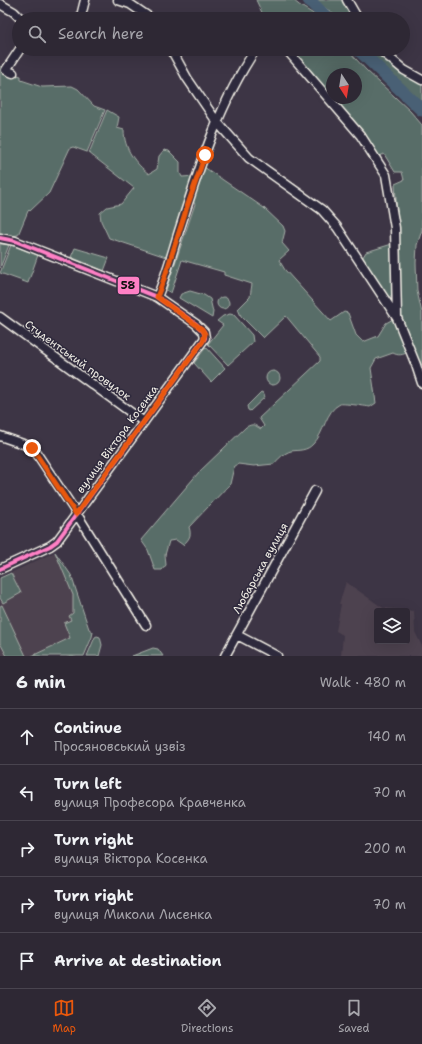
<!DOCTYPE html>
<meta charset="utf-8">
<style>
body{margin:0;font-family:"Shantell Sans",sans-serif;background:#36303c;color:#f1f3f6}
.controls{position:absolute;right:12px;bottom:12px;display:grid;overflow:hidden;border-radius:4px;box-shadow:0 4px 16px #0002}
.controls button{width:36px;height:36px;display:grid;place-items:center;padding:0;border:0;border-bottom:1px solid #49444f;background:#2e2834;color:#f1f3f6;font:20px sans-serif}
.compass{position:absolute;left:326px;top:68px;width:36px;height:36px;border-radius:50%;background:#2e2834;box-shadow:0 4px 16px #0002;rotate:168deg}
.stop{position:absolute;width:12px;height:12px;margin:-9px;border:3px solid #ea580c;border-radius:50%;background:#fff}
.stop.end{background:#ea580c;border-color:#fff;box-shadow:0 1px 4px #0008}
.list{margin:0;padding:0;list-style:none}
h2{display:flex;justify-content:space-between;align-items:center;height:52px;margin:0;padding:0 16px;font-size:17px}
h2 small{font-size:13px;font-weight:400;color:#a7a6ac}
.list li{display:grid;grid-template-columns:26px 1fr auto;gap:12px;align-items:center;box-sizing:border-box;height:56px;padding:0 16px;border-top:1px solid #49444f}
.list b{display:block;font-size:15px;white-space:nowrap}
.list p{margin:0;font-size:13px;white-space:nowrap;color:#a7a6ac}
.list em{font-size:13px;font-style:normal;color:#a7a6ac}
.icon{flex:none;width:22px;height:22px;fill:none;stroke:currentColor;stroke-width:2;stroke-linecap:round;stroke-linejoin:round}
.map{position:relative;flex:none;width:422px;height:656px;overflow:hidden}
.search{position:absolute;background:#2e2834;box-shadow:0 4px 16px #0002;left:12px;right:12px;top:12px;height:44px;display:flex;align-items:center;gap:10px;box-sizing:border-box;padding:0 14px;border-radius:22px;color:#a7a6ac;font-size:15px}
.sheet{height:332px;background:#2e2834}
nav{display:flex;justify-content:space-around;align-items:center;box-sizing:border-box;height:56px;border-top:1px solid #49444f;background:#2e2834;font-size:11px;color:#a7a6ac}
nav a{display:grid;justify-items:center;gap:2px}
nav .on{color:#ea580c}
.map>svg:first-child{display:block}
.built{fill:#4e424f;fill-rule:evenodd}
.green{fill:#596d67;stroke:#a6afa8;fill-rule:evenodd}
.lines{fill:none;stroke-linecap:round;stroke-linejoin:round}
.river{stroke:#4a6174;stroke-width:13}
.street-casing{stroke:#f4f1e8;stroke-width:11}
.street{stroke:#2f2a3d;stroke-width:8}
.bus-1-casing{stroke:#2f2a3d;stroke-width:7}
.bus-1{stroke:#ff80c5;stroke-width:4}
.route{stroke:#ea580c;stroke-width:5}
.labels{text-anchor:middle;stroke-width:3;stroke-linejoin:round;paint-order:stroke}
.street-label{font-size:11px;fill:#f4f1e8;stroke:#2f2a3d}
.line-badge{stroke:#2f2a3d;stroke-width:1.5}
.pale-badge-label{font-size:11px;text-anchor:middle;font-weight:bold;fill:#111}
</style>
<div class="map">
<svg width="422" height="656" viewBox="0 0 422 656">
<rect width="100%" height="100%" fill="#3d3545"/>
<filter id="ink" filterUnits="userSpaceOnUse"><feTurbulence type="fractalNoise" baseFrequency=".025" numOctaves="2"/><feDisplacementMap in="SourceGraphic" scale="8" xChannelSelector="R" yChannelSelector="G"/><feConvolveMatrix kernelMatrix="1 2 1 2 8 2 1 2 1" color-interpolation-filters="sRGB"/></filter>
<g filter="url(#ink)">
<path class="built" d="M55,552l16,23 18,55 -13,26h-76v-78z
M346,582l37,26 31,3 1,21 7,14v10h-81l2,-21 -7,-4 5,-27h-2zM377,611h30v30h-30z"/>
<path class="green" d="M256,0h37c8,8 19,11 26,19h-54z
M314,0h30l11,19h-17l-7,-7z
M290,49h57l19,21 44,41 12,14v105l-5,15 -1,18 1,28 5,22v52l-4,-4 -20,-54v-78l-3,-45 9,-4 -2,-8h-7l-11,-18 -6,3zM332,74h24v24h-24z
M365,49h10l26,24 21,12v21l-3,-4 -9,-3 -4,-4 -7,-12 -13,-9z
M7,63l2,10 12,3v4l21,7 30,-1 6,3 16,17 11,4 -18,42 -14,-5 -3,1 -21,45 -19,18 -1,-1 -1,1 -10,24 -6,1h-12v-169z
M107,110l12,7 -2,11 7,2c0,19 11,33 25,44l8,-5 2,-13 5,-6 5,1 11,11v11l2,4 14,-1 -30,81 -57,-19 -8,-17 -1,-8 7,-6 14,-3 13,-16 -45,-35z
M204,167l60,41 19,18 2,5 -3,12 7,8 -10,9 6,10 46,51 13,-9 4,1 8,22 7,7 15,-6 8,-13 9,-5 13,34c-5,3 -10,4 -15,1l-17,6 -5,9 5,35 -6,4c-5,-1 -28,-4 -30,-3 -15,7 -15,29 -27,40 -6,7 -14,6 -22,7 -7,2 -13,8 -17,13l-20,2 -16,-2 -4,3 -4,17 -41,43c3,9 0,12 -6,18l-7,-5 -7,1 -4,14 1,10 -4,5h-7l-7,-20 -7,-10 58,-68 47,-45c8,-4 8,-2 15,2l3,-3 -5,-8 61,-57v-4l-34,-41 -23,22 -22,-22 -3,-7 12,-12 2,-13 -28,-9v-3l-42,-12 -11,33 -5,-3 29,-86 -4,-6z
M0,244l9,1 -9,23z
M392,244v51l-3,2h-2l-26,-37 5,-8z
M11,245l27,10 -10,28 -28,-10z
M75,248l34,10 -5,13 -33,-14z
M190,291l14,4 6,4 3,13 -1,6 -33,-20 2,-4z
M217 303a6 6 0 1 1 12 0a6 6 0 1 1-12 0Z
M230,314l4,1 18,20 1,7 -25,23 -20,-21 15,-19 -6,-4 6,-5z
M206,347l19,21 -14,14 -17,-19z
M266 378a7 7 0 1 1 14 0a7 7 0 1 1-14 0Z
M261,392l2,1 2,4 -15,14 -2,-1 -1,-4z
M55,552l16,23 18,54 4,3 -1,5 -8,19h-52l38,-18 -6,-15 7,-3 -2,-4 4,-3v-18z
M11,573l10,20 -18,10 -3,-5v-20z
M2,605l24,51h-19l-7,-13v-37z
M97,636l3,1 2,8 -3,11h-12l8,-19z
M153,648l5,1 5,7h-31z"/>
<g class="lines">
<path class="river" d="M309,0l19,19
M358,49l64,61"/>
<defs>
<path id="street" d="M118,0l12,4 22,15
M347,0l11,19
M0,4l14,8 7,7
M79,19l2,-3 4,-16
M171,49l16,29 30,44 32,36 73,52 15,17 60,91 19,47 6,18
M286,49l75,87 25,39 9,53 2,89
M379,49l25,21 18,10
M13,73l-7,-3 14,-21
M0,238l15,3 142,56 39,27 8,8 1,6 -148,203 -7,5 -50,23
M157,297c10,-23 16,-48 24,-72 19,-60 39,-123 75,-176
M0,317l144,105
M0,436l29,10 6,5 38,57 73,117
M237,635l40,21
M225,656l90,-165"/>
</defs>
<use href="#street" class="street-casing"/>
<use href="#street" class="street"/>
<defs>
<path id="bus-1" d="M0,238l15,3 142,56 39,27 8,8 1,6 -148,203 -7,5 -50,23"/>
</defs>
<use href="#bus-1" class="bus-1-casing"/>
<use href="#bus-1" class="bus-1"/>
</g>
</g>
<g class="lines" filter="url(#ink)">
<path class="route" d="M32,448l44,66 127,-173 2,-7 -3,-5 -45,-32 8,-21 21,-66 19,-55"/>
</g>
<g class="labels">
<g class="street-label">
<text transform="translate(78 360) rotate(36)" y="4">Студентський провулок</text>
<text transform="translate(117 439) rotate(-54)" y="4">вулиця Віктора Косенка</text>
<text transform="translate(260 568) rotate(-61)" y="4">Любарська вулиця</text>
</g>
</g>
<rect class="line-badge" x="117" y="276" width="23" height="19" rx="4" fill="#ff80c5"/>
<g class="pale-badge-label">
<text x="128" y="289">58</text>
</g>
</svg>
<div class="controls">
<button><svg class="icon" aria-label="layers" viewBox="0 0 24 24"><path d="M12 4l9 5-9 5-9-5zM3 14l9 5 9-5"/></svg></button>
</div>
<svg class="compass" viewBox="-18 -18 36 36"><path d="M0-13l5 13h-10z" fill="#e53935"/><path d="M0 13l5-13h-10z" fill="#a7a6ac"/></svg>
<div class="stop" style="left:205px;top:155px"></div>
<div class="stop end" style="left:32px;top:448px"></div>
<div class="search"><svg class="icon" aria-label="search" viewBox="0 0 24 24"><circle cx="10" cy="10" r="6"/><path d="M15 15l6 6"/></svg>Search here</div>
</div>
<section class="sheet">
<h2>6 min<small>Walk · 480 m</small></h2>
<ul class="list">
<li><svg class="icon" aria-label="ahead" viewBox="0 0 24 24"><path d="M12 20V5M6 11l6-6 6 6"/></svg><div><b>Continue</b><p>Просяновський узвіз</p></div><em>140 m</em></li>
<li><svg class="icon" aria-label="left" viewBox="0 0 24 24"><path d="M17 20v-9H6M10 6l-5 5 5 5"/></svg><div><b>Turn left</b><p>вулиця Професора Кравченка</p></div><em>70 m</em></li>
<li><svg class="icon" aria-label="right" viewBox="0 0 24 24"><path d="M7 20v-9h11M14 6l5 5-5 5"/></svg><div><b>Turn right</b><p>вулиця Віктора Косенка</p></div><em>200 m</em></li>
<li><svg class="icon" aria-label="right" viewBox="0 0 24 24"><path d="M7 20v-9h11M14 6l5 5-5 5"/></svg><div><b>Turn right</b><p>вулиця Миколи Лисенка</p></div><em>70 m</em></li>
<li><svg class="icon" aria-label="arrive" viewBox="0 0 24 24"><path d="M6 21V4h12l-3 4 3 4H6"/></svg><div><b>Arrive at destination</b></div></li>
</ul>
</section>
<nav>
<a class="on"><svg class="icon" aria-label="map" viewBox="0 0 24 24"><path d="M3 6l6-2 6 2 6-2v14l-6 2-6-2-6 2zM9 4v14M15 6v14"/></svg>Map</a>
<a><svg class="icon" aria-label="directions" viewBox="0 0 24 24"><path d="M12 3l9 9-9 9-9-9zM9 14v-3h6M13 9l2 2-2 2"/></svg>Directions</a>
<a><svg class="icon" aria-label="saved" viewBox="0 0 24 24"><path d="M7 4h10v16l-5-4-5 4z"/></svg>Saved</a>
</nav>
